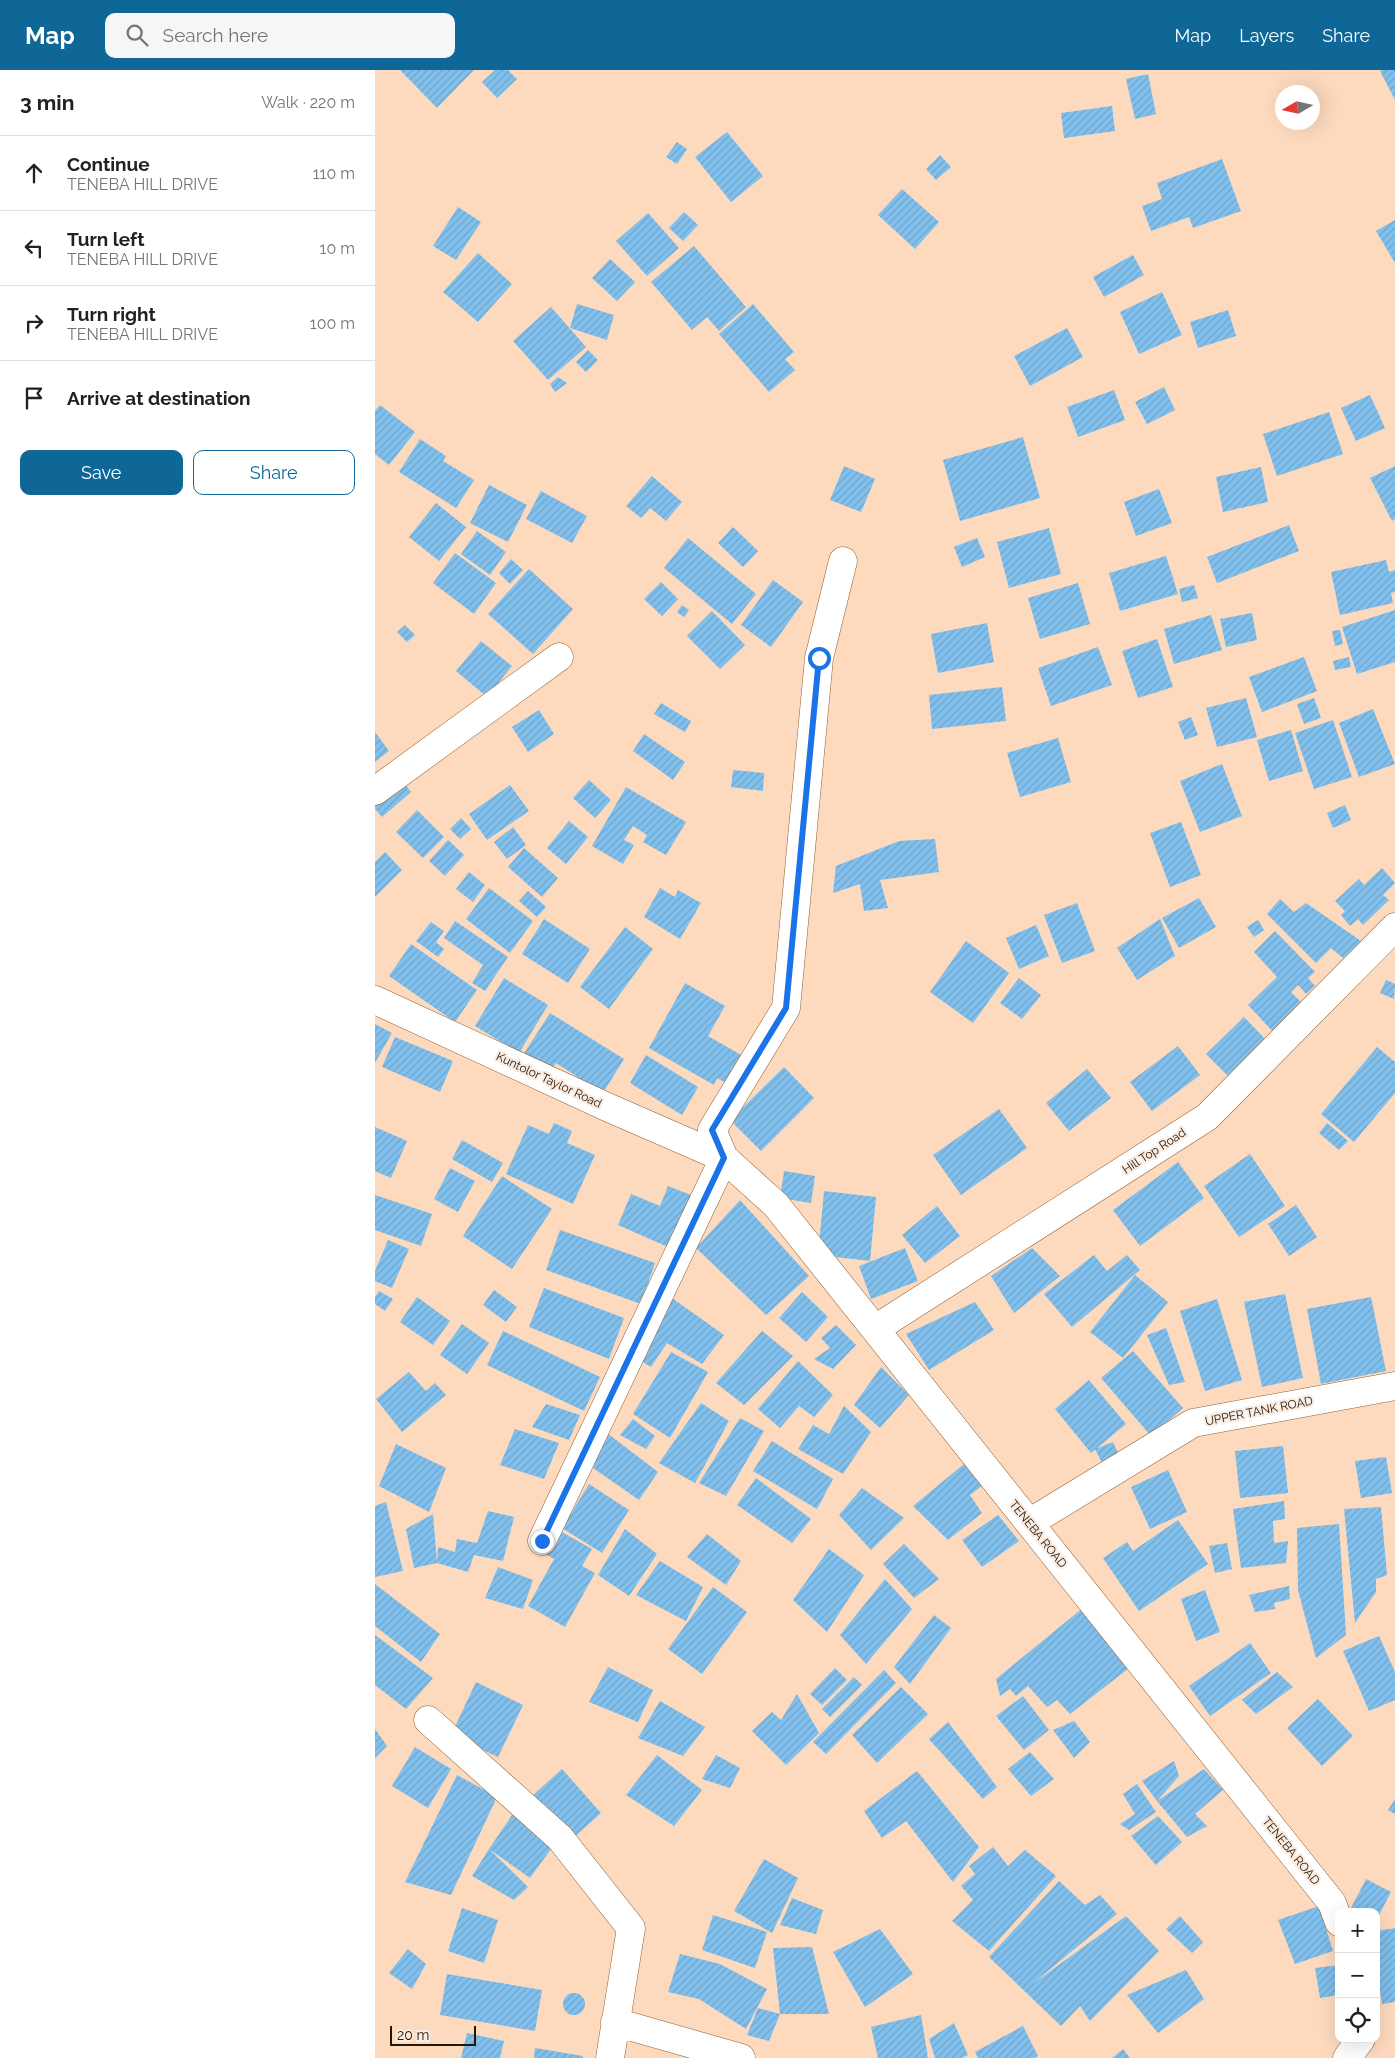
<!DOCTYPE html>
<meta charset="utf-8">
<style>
body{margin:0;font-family:Raleway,sans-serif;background:#f6f6f6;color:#202124}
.controls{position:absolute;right:15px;bottom:15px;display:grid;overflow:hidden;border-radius:10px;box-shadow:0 5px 20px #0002}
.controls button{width:45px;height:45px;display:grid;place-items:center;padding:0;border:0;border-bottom:1px solid #e0e0e0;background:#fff;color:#202124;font:25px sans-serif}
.compass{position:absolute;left:900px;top:15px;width:45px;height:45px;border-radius:50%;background:#fff;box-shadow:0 5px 20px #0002;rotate:261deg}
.scale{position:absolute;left:15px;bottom:12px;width:86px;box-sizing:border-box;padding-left:5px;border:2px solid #291503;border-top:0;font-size:14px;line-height:18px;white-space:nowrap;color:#291503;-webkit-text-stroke:4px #f8ece3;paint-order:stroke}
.stop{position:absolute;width:15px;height:15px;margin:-11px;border:4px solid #1a73e8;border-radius:50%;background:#fff}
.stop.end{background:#1a73e8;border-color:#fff;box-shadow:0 1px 5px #0008}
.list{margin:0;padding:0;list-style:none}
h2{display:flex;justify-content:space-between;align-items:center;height:65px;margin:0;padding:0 20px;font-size:21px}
h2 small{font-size:16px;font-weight:400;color:#757577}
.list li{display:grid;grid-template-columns:32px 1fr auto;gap:15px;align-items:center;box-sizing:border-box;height:75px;padding:0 20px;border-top:1px solid #e0e0e0}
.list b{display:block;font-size:19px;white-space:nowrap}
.list p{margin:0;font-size:16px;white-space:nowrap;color:#757577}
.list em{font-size:16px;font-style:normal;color:#757577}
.actions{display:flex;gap:10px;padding:15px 20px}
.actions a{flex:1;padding:11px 0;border:1px solid #0e6797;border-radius:10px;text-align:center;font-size:18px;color:#0e6797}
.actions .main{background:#0e6797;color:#fff}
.icon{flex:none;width:28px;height:28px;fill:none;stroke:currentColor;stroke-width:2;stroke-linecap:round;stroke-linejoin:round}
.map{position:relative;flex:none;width:1020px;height:1988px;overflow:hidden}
header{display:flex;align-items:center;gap:30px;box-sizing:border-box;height:70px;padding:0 25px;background:#0e6797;color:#fff}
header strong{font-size:24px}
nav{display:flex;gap:28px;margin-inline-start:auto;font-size:18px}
.search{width:350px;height:45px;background:#f6f6f6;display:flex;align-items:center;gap:12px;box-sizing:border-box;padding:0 18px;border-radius:10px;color:#757577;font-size:19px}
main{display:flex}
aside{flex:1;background:#fff}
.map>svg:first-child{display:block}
.building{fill:url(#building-hatch)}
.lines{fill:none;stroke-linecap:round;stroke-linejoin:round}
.minor-casing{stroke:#925f31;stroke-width:29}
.minor{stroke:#fff;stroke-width:28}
.route{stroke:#1a73e8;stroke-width:6}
.labels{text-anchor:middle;stroke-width:4.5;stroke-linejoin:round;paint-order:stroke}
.street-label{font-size:12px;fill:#291503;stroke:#f8ece3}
</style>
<header>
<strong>Map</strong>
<div class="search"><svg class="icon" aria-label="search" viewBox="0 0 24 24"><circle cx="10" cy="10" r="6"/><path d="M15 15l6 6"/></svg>Search here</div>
<nav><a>Map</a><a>Layers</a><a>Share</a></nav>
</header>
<main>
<aside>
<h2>3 min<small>Walk · 220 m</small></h2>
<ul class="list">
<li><svg class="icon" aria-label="ahead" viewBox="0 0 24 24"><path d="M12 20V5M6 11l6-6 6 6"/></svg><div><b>Continue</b><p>TENEBA HILL DRIVE</p></div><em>110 m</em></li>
<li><svg class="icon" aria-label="left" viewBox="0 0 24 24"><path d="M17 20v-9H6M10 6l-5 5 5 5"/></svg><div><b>Turn left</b><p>TENEBA HILL DRIVE</p></div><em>10 m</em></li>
<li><svg class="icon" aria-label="right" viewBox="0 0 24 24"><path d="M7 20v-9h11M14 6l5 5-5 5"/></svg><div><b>Turn right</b><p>TENEBA HILL DRIVE</p></div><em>100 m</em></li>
<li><svg class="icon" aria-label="arrive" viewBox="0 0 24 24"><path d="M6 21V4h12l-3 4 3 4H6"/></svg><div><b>Arrive at destination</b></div></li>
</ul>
<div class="actions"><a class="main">Save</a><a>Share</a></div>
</aside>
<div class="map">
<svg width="1020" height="1988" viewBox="0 0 1020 1988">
<defs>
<pattern id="building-hatch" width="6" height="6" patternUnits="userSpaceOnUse" patternTransform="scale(1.25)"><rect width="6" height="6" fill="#81c0ed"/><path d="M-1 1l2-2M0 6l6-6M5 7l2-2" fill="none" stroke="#6fa4ca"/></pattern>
</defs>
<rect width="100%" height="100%" fill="#fddabe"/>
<path class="building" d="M25,0h74l-37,38z
M120,0h13l9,9 -20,19 -15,-16z
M1007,0h13v30l-15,-29z
M773,4l8,40 -21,5 -9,-40z
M737,36l3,25 -51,7 -3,-25z
M352,62l36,44 -32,26 -36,-45z
M302,72l10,7 -10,15 -11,-7z
M565,85l11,12 -15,13 -10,-11z
M847,89l19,52 -48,17 -4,-11 -38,14 -9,-25 20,-7 -5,-16z
M527,119l37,33 -24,27 -37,-34z
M83,137l23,15 -25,38 -23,-14z
M309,142l14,13 -15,16 -14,-13z
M273,143l31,35 -32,28 -31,-35z
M1020,150v43l-19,-32z
M319,176l52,61 -27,24 -12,-14 -15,13 -41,-48z
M103,183l34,31 -34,38 -35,-30z
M758,185l11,20 -40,22 -11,-20z
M235,189l25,23 -18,19 -25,-23z
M787,222l20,43 -43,19 -19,-42z
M202,234l37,11 -7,25 -37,-12z
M378,234l41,48 -9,7 10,11 -26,22 -50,-58z
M176,237l35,40 -38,33 -35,-39z
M853,240l8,26 -38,12 -8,-26z
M692,258l16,29 -53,29 -16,-30z
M213,280l10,10 -12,12 -10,-10z
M183,307l9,6 -12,9 -5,-8z
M789,317l11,23 -28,14 -12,-22z
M739,320l11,30 -47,17 -11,-30z
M995,325l15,33 -29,13 -15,-33z
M5,335l35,27 -26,33 -14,-11v-43z
M954,342l14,42 -66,22 -14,-42z
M648,367l17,61 -80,23 -17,-61z
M45,369l26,17 -3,5 31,19 -18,28 -57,-36z
M469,396l31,13 -14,33 -31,-12z
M1020,396v53l-3,2 -22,-43z
M886,397l7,35 -45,10 -7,-35z
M277,406l30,26 -16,19 -16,-13 -9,10 -15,-12z
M114,415l38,20 -19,37 -38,-19z
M784,419l13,34 -36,13 -12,-34z
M166,421l46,25 -15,27 -46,-24z
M61,433l30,24 -27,34 -30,-24z
M914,455l10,26 -82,32 -10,-26z
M358,457l25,24 -15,16 -25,-24z
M674,458l12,46 -52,14 -12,-46z
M102,461l29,21 -16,23 -29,-21z
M313,468l68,56 -24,30 -68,-56z
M602,468l8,19 -23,10 -8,-20z
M80,483l41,30 -22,31 -41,-31z
M791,486l12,38 -58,17 -11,-38z
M136,489l12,11 -13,14 -11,-11z
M1011,490l3,12 6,-2v22l-4,1 2,10 -53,12 -9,-43z
M154,499l44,40 -40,45 -45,-40z
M398,510l30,22 -32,45 -30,-22z
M286,512l17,17 -16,17 -18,-17z
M703,513l12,41 -50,15 -12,-41z
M819,515l4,13 -16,4 -3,-13z
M307,535l7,5 -5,7 -7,-5z
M1020,540v52l-38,12 -15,-47z
M337,541l33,34 -25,24 -33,-33z
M877,543l5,27 -31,7 -6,-28z
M836,545l11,35 -48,14 -10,-35z
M612,553l7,39 -56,11 -7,-39z
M30,555l10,10 -8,7 -10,-10z
M965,560l3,14 -8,2 -3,-15z
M782,569l16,48 -35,11 -16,-47z
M106,571l31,25 -25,31 -31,-26z
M723,577l14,38 -61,21 -13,-38z
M929,587l13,34 -55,21 -13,-35z
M974,587l2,10 -16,3 -2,-9z
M627,617l4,34 -74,8 -3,-34z
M871,628l11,39 -40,10 -11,-39z
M939,628l7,20 -17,6 -7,-20z
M286,633l30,18 -6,11 -31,-18z
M998,639l22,55 -36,13 -20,-54z
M164,640l15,24 -26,18 -16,-25z
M816,647l7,18 -13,5 -7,-18z
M958,650l19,57 -38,12 -19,-56z
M916,660l12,41 -34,10 -12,-41z
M0,662l14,19 -14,11z
M269,664l41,28 -12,18 -40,-29z
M683,668l13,44 -51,15 -13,-44z
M847,694l20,52 -42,16 -20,-51z
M358,700l31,3 -1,18 -32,-4z
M26,709l10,13 -29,25 -7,-8v-8z
M214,710l22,20 -16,18 -22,-20z
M135,715l19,26 -42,29 -18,-26z
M251,717l60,35 -20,33 -23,-13 4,-7 -14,-9 -9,14 10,5 -11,19 -31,-18z
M970,735l6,15 -18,8 -6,-15z
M42,740l27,27 -21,21 -27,-26z
M86,748l10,11 -11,10 -10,-10z
M194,751l19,16 -22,27 -19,-16z
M806,752l20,53 -31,12 -20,-54z
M138,757l13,18 -19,14 -13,-17z
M560,769l4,33 -59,8 8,28 -24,3 -4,-27 -27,9 3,-27 63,-25z
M73,770l16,15 -19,21 -16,-15z
M149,778l34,30 -16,19 -34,-30z
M10,782l17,18 -27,27v-35z
M1007,798l13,15 -12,12 6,5 -26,25 -5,-6 -8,7 -9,-11 4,-4 -10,-10 24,-22 5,6z
M94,802l16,13 -12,17 -17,-13z
M114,818l44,33 -23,32 -44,-34z
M285,818l15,9 3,-7 23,13 -21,36 -36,-22z
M153,821l18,16 -9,10 -18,-16z
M824,828l17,29 -37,21 -17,-30z
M905,829l14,13 12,-9 55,38 -18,17 -12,-10 -15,15 -49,-49z
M702,833l18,48 -33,12 -18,-48z
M169,849l46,30 -22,34 -46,-29z
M785,849l15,37 -38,24 -20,-32z
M883,850l6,10 -10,7 -7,-10z
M80,851l53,36 -23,34 -13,-8 11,-18 -39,-27z
M56,852l13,9 -8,11 8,7 -6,8 -22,-16z
M661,855l13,31 -30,13 -13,-31z
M250,857l28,22 -44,60 -29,-22z
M900,861l40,41 -7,6 7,8 -9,8 -8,-9 -7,7 14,14 -29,29 -28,-30 29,-28 -23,-25z
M591,871l43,32 -36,50 -43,-31z
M36,874l66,46 -22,32 -66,-46z
M129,908l44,27 -29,48 -44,-27z
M644,908l22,17 -19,24 -22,-16z
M1011,910l9,4 -1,15 -14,-6z
M310,913l40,23 -17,30 35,20 -15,28 -11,-6 -3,7 -65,-37z
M175,943l74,46 -21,34 -47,-30 -6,9 -27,-17z
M869,947l23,24 -38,36 -23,-23z
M0,954l17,9 -17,30z
M20,967l58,24 -13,31 -58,-25z
M803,976l22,29 -48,36 -22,-29z
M1002,977l18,15v31l-41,49 -33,-28z
M271,985l52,32 -16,28 -52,-32z
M409,997l30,31 -53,53 -31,-31z
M712,999l24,29 -42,33 -23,-28z
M624,1039l28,39 -66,47 -28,-40z
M179,1053l18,8 -5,12 28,12 -22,49 -67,-30 22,-49 21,9z
M952,1053l21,18 -9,9 -20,-17z
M0,1057l32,14 -16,37 -16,-7z
M87,1070l41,23 -11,19 -40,-23z
M875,1084l35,52 -46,31 -35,-51z
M803,1092l26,36 -64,48 -27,-36z
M75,1098l25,13 -17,31 -24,-13z
M409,1101l31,5 -4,27 -31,-5z
M127,1106l50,33 -40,60 -49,-33z
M293,1116l23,9 -23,52 -50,-22 13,-31 29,12z
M449,1121l52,6 -6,64 -52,-6z
M0,1125l57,19 -11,32 -46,-16z
M365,1130l69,76 -43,39 -70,-67z
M921,1135l21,32 -28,19 -21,-32z
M562,1136l23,30 -35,27 -23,-28z
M185,1160l95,33 -14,41 -95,-34z
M13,1170l21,9 -17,39 -17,-7v-10z
M530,1178l13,33 -47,18 -12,-33z
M657,1178l28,28 -46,37 -23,-37z
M719,1185l13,16 20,-16 13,15 -68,57 -28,-33z
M760,1205l33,27 -45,56 -33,-26z
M169,1218l80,30 -15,41 -80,-32z
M119,1220l23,17 -11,15 -23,-17z
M4,1221l14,8 -8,12 -10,-7v-7z
M427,1222l26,25 -22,25 -27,-24z
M910,1224l18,84 -41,9 -18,-85z
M42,1227l33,24 -17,24 -33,-23z
M996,1227l15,74 -65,13 -14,-75z
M297,1228l52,37 -22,29 -35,-21 -16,24 -15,-9z
M842,1229l25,81 -37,11 -25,-80z
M600,1232l19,28 -65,40 -23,-36z
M87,1254l27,19 -22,31 -27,-19z
M461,1255l20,20 -23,24 -19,-10 16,-11 -9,-10z
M791,1258l19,54 -16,3 -22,-50z
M128,1261l97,46 -16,34 -97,-46z
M387,1261l31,25 -49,49 -28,-22z
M758,1281l50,57 -32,28 -50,-58z
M296,1282l37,20 -38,66 -37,-24z
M423,1291l35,34 -19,22 -15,-11 -19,22 -22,-19z
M506,1297l28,28 -29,33 -26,-23z
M34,1302l17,19 9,-8 11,12 -44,37 -26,-33z
M714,1310l37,44 -35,29 -36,-44z
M326,1333l28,18 -34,62 -36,-20z
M171,1334l34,11 -11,25 -37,-13z
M469,1336l27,26 -28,42 -45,-25 15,-24 16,9z
M365,1348l24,13 -38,65 -27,-13z
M258,1349l22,17 -9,13 -26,-14z
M140,1359l44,14 -15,36 -44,-14z
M232,1363l51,39 -19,28 -46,-32z
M397,1371l61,38 -16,30 -64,-38z
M738,1372l6,13 -17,8 -7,-14z
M21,1374l50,24 -17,44 -50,-26z
M908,1376l5,47 -48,5 -5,-47z
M1011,1387l6,36 -31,5 -6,-37z
M589,1394l18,22 -12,9 12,18 -34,27 -35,-34z
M793,1400l19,42 -37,17 -19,-42z
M381,1408l55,41 -19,24 -55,-38z
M214,1414l40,26 -27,43 -40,-25z
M487,1418l42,30 -33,32 -32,-35z
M909,1431l1,18 -12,2 1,22 14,-2 -2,22 -45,5 -8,-59z
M11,1432l17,69 -28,6v-71z
M1006,1437l6,68 -11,4v13l-21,31 -11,-114z
M113,1441l26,6 -11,44 -29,-6 -6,17 -31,-9 1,-16 17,5 2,-13 20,4z
M58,1444l4,49 -23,5 -8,-39z
M623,1445l21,26 -37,26 -20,-27z
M803,1450l30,44 -69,47 -36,-53 24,-16 6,9z
M964,1454l7,111 -30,23 -18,-68 -1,-62z
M250,1459l32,25 -28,42 -31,-21z
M185,1461l32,18 -10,17 13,7 -30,54 -37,-21 26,-47 -7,-4z
M332,1464l34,27 -15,24 -39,-28z
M852,1473l5,26 -17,4 -6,-27z
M529,1474l35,35 -25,19 -31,-34z
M454,1479l35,26 -37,57 -34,-32z
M285,1491l43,26 -17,34 -50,-26z
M123,1497l35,13 -10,29 -38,-11z
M510,1509l27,30 -46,55 -26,-29z
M0,1514l65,50 -19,28 -46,-36z
M914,1516l1,13 -16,4 1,6 -20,3 -6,-17z
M338,1517l34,25 -45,62 -34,-25z
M830,1520l15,42 -24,9 -15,-42z
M709,1537l49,58 -63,49 -13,-14 -10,7 -19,-21 -12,10 -6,-7 -10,7 -4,-17z
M559,1545l17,13 -41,56 -16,-17z
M0,1565l58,43 -27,31 -31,-24z
M1004,1566l16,36v28l-26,11 -26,-60z
M875,1573l21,30 -61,43 -21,-30z
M233,1597l45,23 -15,32 -49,-20z
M460,1598l12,12 -25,25 -12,-11z
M509,1600l12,13 -70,71 -13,-12z
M902,1602l16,15 -37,27 -14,-14z
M479,1607l8,8 -32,32 -8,-8z
M101,1612l47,23 -25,52 -47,-22z
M526,1617l27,27 -51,49 -25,-28z
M422,1624l22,39 -33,32 -34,-34 20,-19 9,8z
M648,1626l26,34 -25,20 -28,-34z
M943,1629l35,37 -31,30 -35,-38z
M285,1631l45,26 -22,29 -45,-18z
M699,1651l16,21 -16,16 -21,-28z
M573,1652l49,65 -14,12 -54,-60z
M0,1659l12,17 -12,12z
M40,1677l36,22 -23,39 -36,-22z
M655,1682l24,27 -23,17 -23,-27z
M282,1685l45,35 -28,36 -48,-31z
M341,1685l24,13 -10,20 -28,-9z
M799,1691l5,15 -22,25 -15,-20z
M187,1699l39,44 -30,27 -39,-44z
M829,1699l19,21 -28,24 12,12 -20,11 -30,-36z
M542,1701l62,76 -26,35 -47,-61 -24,17 -18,-27z
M82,1705l40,22 -46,98 -46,-13z
M762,1714l19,28 -27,18 -9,-6 15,-10 -12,-20z
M1020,1729v15l-7,-4z
M137,1745l42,30 -24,33 -41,-29z
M783,1746l24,26 -26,23 -25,-29z
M618,1777l15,19 17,-16 31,26 -67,75 -37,-30 21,-21 -12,-14 14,-12 -6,-8z
M114,1779l39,38 -14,13 -42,-24z
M389,1789l34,19 -26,55 -38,-22z
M991,1809l25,13 -15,29v-9h-18l-7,-4z
M684,1811l26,24 15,-10 17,19 -86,71 95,-69 33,35 -69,70 -10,-15 -19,20 -72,-69z
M417,1828l31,12 -7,24 -36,-9z
M944,1836l14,45 -38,13 -17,-44z
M87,1838l36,12 -14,43 -36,-12z
M338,1845l54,17 -12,36 -53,-18z
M805,1846l23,26 -11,11 -26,-24z
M1020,1858v74l-13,2 -6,-35v-38z
M505,1859l33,45 -48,33 -32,-55z
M437,1877l17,67h-49l-7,-66z
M33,1879l18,15 -14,25 -23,-16z
M305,1884l40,10 47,25 -21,40 -47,-30 -31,-7z
M964,1895v30l-19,3 -5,-30z
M811,1900l18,29 -46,34 -31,-38z
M72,1904l95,16 -7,41 -95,-16z
M188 1934a11 11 0 1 1 22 0a11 11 0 1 1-22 0Z
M383,1938l22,6 -11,27 -22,-6z
M546,1945l7,43h-50l-7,-31z
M579,1953l14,32 -6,3h-27l-6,-19z
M648,1956l15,30 -4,2h-56l-3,-6z
M92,1963l37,8 -4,17h-39z
M160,1978l48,8v2h-49z
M748,1979l7,9h-18z"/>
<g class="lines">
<defs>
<path id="minor" d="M0,721l184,-134
M0,930l232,107 117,51 52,47 556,698 7,19
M500,1259l332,-212 188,-190
M654,1453l164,-100 202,-37
M167,1471l182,-383 -12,-28 74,-122 33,-350 24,-97
M53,1650l132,118 71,90 -21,130
M240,1952l126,36
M972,1988l14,-19"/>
</defs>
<use href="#minor" class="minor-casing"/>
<use href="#minor" class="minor"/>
</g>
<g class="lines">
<path class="route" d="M167,1471l182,-383 -12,-28 74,-122 33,-350"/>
</g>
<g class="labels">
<g class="street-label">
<text transform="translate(174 1010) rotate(25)" y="4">Kuntolor Taylor Road</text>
<text transform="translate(779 1081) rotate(-33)" y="4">Hill Top Road</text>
<text transform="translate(884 1341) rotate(-11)" y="4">UPPER TANK ROAD</text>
<text transform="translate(663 1464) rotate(51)" y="4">TENEBA ROAD</text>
<text transform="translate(916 1781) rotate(51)" y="4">TENEBA ROAD</text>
</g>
</g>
</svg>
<div class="controls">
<button>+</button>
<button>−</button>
<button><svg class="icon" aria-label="locate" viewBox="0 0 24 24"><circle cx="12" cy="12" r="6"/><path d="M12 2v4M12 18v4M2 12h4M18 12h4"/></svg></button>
</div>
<svg class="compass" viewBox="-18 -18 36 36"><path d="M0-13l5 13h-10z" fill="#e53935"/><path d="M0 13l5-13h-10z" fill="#757577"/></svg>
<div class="scale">20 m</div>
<div class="stop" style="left:444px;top:588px"></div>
<div class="stop end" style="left:167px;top:1471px"></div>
</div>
</main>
